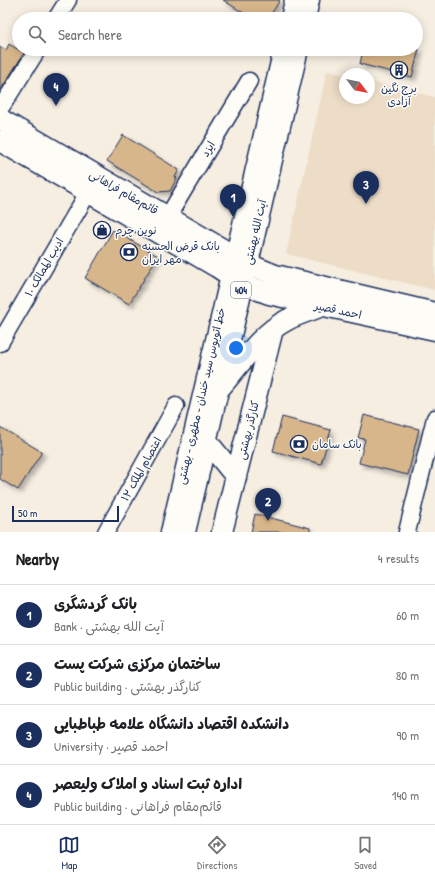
<!DOCTYPE html>
<meta charset="utf-8">
<style>
body{margin:0;font-family:"Patrick Hand","Playpen Sans Arabic",sans-serif;background:#f6f6f6;color:#202124}
.compass{position:absolute;left:339px;top:68px;width:36px;height:36px;border-radius:50%;background:#fff;box-shadow:0 2px 10px #0003;rotate:122deg}
.scale{position:absolute;left:12px;bottom:10px;width:107px;box-sizing:border-box;padding-left:4px;border:2px solid #1b2f5e;border-top:0;font-size:11px;line-height:14px;white-space:nowrap;color:#1b2f5e;-webkit-text-stroke:3px #fdfcf7;paint-order:stroke}
.you{position:absolute;left:236px;top:348px;width:14px;height:14px;margin:-10px;border:3px solid #fff;border-radius:50%;background:#1a73e8;box-shadow:0 0 0 6px #1a73e833}
.badge{display:grid;place-items:center;width:26px;height:26px;border-radius:50%;background:#1b2f5e;color:#fff;font-size:13px;font-weight:700}
.pin{position:absolute;translate:-50% -33px;filter:drop-shadow(0 1px 2px #0008)}
.pin::after{content:'';position:absolute;top:21px;width:14px;height:12px;background:inherit;clip-path:polygon(0 0,100% 0,50% 100%)}
.list{margin:0;padding:0;list-style:none}
h2{display:flex;justify-content:space-between;align-items:center;height:52px;margin:0;padding:0 16px;font-size:17px}
h2 small{font-size:13px;font-weight:400;color:#757577}
.list li{display:grid;grid-template-columns:26px 1fr auto;gap:12px;align-items:center;box-sizing:border-box;height:60px;padding:0 16px;border-top:1px solid #e0e0e0}
.list b{display:block;font-size:15px;white-space:nowrap}
.list p{margin:0;font-size:13px;white-space:nowrap;color:#757577}
.list em{font-size:13px;font-style:normal;color:#757577}
.icon{flex:none;width:22px;height:22px;fill:none;stroke:currentColor;stroke-width:2;stroke-linecap:round;stroke-linejoin:round}
.map{position:relative;flex:none;width:435px;height:532px;overflow:hidden}
.search{position:absolute;background:#fff;box-shadow:0 2px 10px #0003;left:12px;right:12px;top:12px;height:44px;display:flex;align-items:center;gap:10px;box-sizing:border-box;padding:0 14px;border-radius:22px;color:#757577;font-size:15px}
.sheet{height:292px;background:#fff}
nav{display:flex;justify-content:space-around;align-items:center;box-sizing:border-box;height:56px;border-top:1px solid #e0e0e0;background:#fff;font-size:11px;color:#757577}
nav a{display:grid;justify-items:center;gap:2px}
nav .on{color:#1b2f5e}
.map>svg:first-child{display:block}
.built{fill:#edddc7}
.building{fill:#d8b68b;stroke:#1b2f5e;filter:url(#shadow)}
.lines{fill:none;stroke-linecap:round;stroke-linejoin:round}
.minor-casing{stroke:#1b2f5e;stroke-width:19}
.major-casing{stroke:#1b2f5e;stroke-width:23}
.minor{stroke:#fdfcf7;stroke-width:16}
.major{stroke:#fdfcf7;stroke-width:20}
.labels{text-anchor:middle;stroke-width:3;stroke-linejoin:round;paint-order:stroke}
.shield{fill:#fdfcf7;stroke:#5f6c8c;stroke-width:1}
.shield-label{font-size:10px;font-weight:bold;fill:#1b2f5e}
.poi-label{font-size:11px;fill:#1b2f5e;stroke:#fdfcf7;text-anchor:start}
.street-label{font-size:11px;fill:#1b2f5e;stroke:#fdfcf7}
</style>
<div class="map">
<svg width="435" height="532" viewBox="0 0 435 532">
<defs>
<filter id="shadow"><feDropShadow dx="3.5" dy="3.5" stdDeviation="2" flood-color="#0004"/></filter>
</defs>
<rect width="100%" height="100%" fill="#f6eee1"/>
<filter id="ink" filterUnits="userSpaceOnUse"><feTurbulence type="fractalNoise" baseFrequency=".025" numOctaves="2"/><feDisplacementMap in="SourceGraphic" scale="8" xChannelSelector="R" yChannelSelector="G"/><feConvolveMatrix kernelMatrix="1 2 1 2 8 2 1 2 1" color-interpolation-filters="sRGB"/></filter>
<g filter="url(#ink)">
<path class="built" d="M327,71l18,4v23h24v-17l66,16v193l-149,-36z"/>
<path class="building" d="M223,0h57l-12,19h-15z
M9,44l15,9 -24,38v-44l6,3z
M363,49h56l-7,28 -52,-13z
M123,135l56,35 -4,7 2,1 -7,13 -12,1 -51,-31z
M113,230l45,26 -29,48 -44,-26z
M364,415l55,14 -11,46 -49,-12 6,-24 -7,-1z
M282,417l49,13 -10,34 -48,-13z
M0,427l42,25 -24,38 -18,-11z
M255,514l55,14v4h-59z"/>
<g class="lines">
<defs>
<path id="minor" d="M56,19l12,-19
M289,19l4,-19
M0,109l38,-60
M167,218l82,-137
M0,343l89,-152
M106,532l70,-126
M169,532l113,-483
M407,532l28,-114"/>
<path id="major" d="M305,19l4,-19
M0,119l248,145 27,11 160,38
M0,141l217,126 26,17 26,10 166,36
M220,388c20,-23 40,-54 67,-68 11,-6 23,-9 35,-14
M206,440l30,37
M185,532l113,-483
M222,532l51,-203"/>
</defs>
<use href="#minor" class="minor-casing"/>
<use href="#major" class="major-casing"/>
<use href="#minor" class="minor"/>
<use href="#major" class="major"/>
</g>
</g>
<defs>
<symbol id="building-ring" viewBox="-11 -11 22 22"><circle r="9.5" fill="#fdfcf7" stroke="#1b2f5e" stroke-width="1.5"/><path d="M-4-6H4V6H1V3H-1V6H-4ZM-2.5-4.3h1.7v1.8h-1.7ZM.8-4.3h1.7v1.8H.8ZM-2.5-1h1.7V.8h-1.7ZM.8-1h1.7V.8H.8Z" fill="#1b2f5e"/></symbol>
<symbol id="shop-ring" viewBox="-11 -11 22 22"><circle r="9.5" fill="#fdfcf7" stroke="#1b2f5e" stroke-width="1.5"/><path d="M-5-2.5h2.3a2.7 3.5 0 0 1 5.4 0H5L5.5 6h-11ZM-1.5-2.5h3a1.5 2.3 0 0 0-3 0Z" fill="#1b2f5e"/></symbol>
<symbol id="bank-ring" viewBox="-11 -11 22 22"><circle r="9.5" fill="#fdfcf7" stroke="#1b2f5e" stroke-width="1.5"/><path d="M-6-4H6V4H-6ZM0-2.3a2.3 2.3 0 1 0 0 4.6a2.3 2.3 0 1 0 0-4.6Z" fill="#1b2f5e"/></symbol>
</defs>
<g fill-rule="evenodd">
<use href="#building-ring" x="389" y="60" width="20" height="20"/>
<use href="#shop-ring" x="92" y="220" width="20" height="20"/>
<use href="#bank-ring" x="119" y="242" width="20" height="20"/>
<use href="#bank-ring" x="289" y="434" width="20" height="20"/>
</g>
<g class="labels">
<rect class="shield" x="231" y="282" width="20" height="16" rx="3"/>
<g class="shield-label">
<text x="241" y="294">404</text>
</g>
<g class="poi-label">
<text x="399" y="92" text-anchor="middle">برج نگین<tspan x="399" dy="13">آزادی</tspan></text>
<text x="115" y="234">نوین چرم</text>
<text x="142" y="250">بانک قرض الحسنه<tspan x="142" dy="13">مهر ایران</tspan></text>
<text x="312" y="448">بانک سامان</text>
</g>
<g class="street-label">
<text transform="translate(208 149) rotate(-59)" y="4">ایزد</text>
<text transform="translate(124 192) rotate(30)" y="4">قائم‌مقام فراهانی</text>
<text transform="translate(255 232) rotate(-77)" y="4">آیت الله بهشتی</text>
<text transform="translate(44 267) rotate(-60)" y="4">ادیب الممالک ۱۰</text>
<text transform="translate(338 310) rotate(12)" y="4">احمد قصیر</text>
<text transform="translate(201 396) rotate(-77)" y="4">خط اتوبوس سید خندان - مطهری - بهشتی</text>
<text transform="translate(248 430) rotate(-76)" y="4">کنارگذر بهشتی</text>
<text transform="translate(141 469) rotate(-61)" y="4">اعتصام الملک ۱۲</text>
</g>
</g>
</svg>
<svg class="compass" viewBox="-18 -18 36 36"><path d="M0-13l5 13h-10z" fill="#e53935"/><path d="M0 13l5-13h-10z" fill="#757577"/></svg>
<div class="scale">50 m</div>
<div class="you"></div>
<div class="pin badge" style="left:233px;top:217px">1</div>
<div class="pin badge" style="left:268px;top:521px">2</div>
<div class="pin badge" style="left:366px;top:204px">3</div>
<div class="pin badge" style="left:56px;top:106px">4</div>
<div class="search"><svg class="icon" aria-label="search" viewBox="0 0 24 24"><circle cx="10" cy="10" r="6"/><path d="M15 15l6 6"/></svg>Search here</div>
</div>
<section class="sheet">
<h2>Nearby<small>4 results</small></h2>
<ul class="list">
<li><span class="badge">1</span><div><b>بانک گردشگری</b><p>Bank · آیت الله بهشتی</p></div><em>60 m</em></li>
<li><span class="badge">2</span><div><b>ساختمان مرکزی شرکت پست</b><p>Public building · کنارگذر بهشتی</p></div><em>80 m</em></li>
<li><span class="badge">3</span><div><b>دانشکده اقتصاد دانشگاه علامه طباطبایی</b><p>University · احمد قصیر</p></div><em>90 m</em></li>
<li><span class="badge">4</span><div><b>اداره ثبت اسناد و املاک ولیعصر</b><p>Public building · قائم‌مقام فراهانی</p></div><em>140 m</em></li>
</ul>
</section>
<nav>
<a class="on"><svg class="icon" aria-label="map" viewBox="0 0 24 24"><path d="M3 6l6-2 6 2 6-2v14l-6 2-6-2-6 2zM9 4v14M15 6v14"/></svg>Map</a>
<a><svg class="icon" aria-label="directions" viewBox="0 0 24 24"><path d="M12 3l9 9-9 9-9-9zM9 14v-3h6M13 9l2 2-2 2"/></svg>Directions</a>
<a><svg class="icon" aria-label="saved" viewBox="0 0 24 24"><path d="M7 4h10v16l-5-4-5 4z"/></svg>Saved</a>
</nav>
